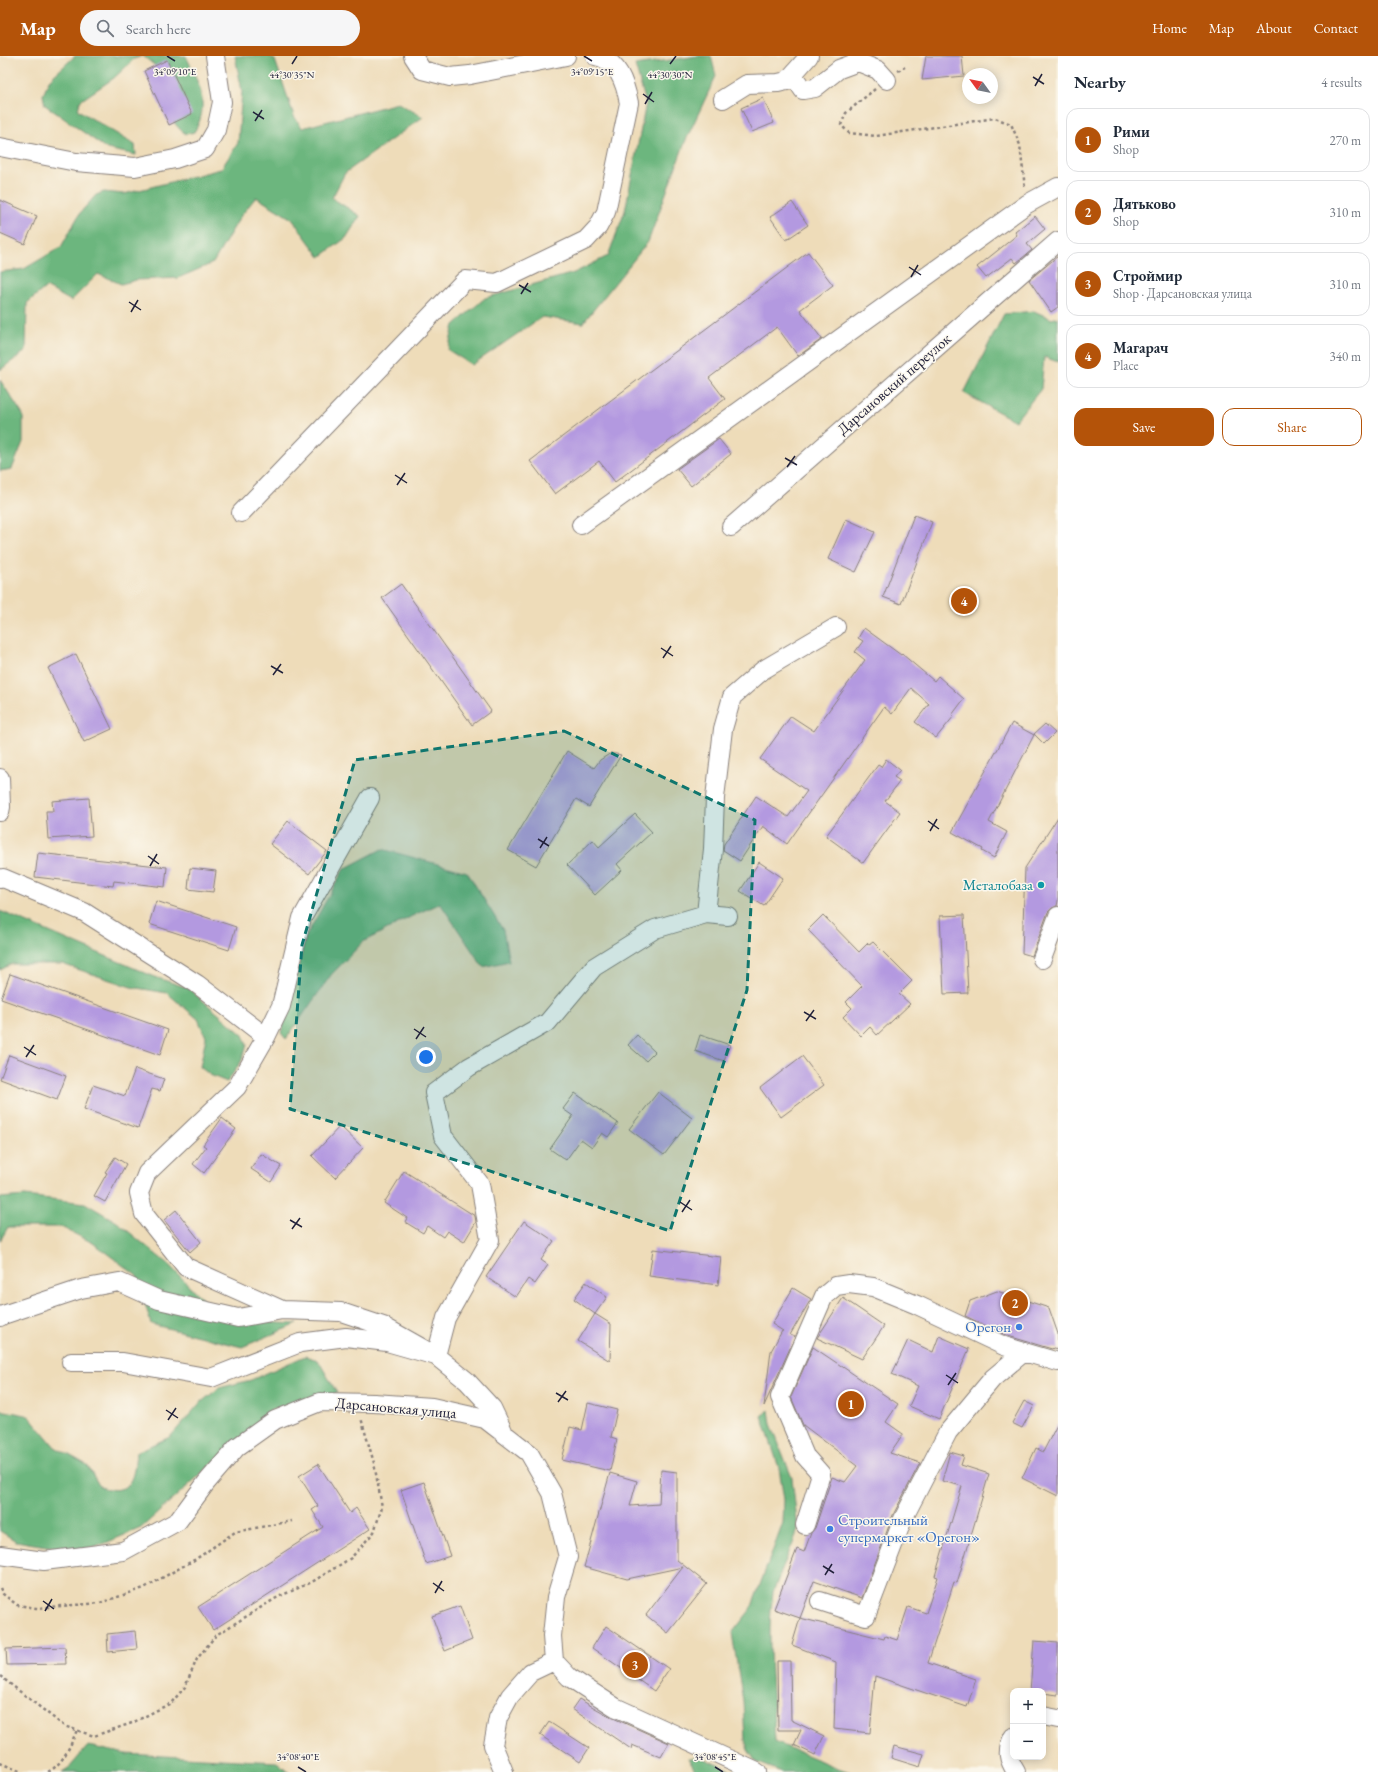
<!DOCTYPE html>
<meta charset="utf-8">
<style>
body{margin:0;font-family:"EB Garamond",serif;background:#f6f6f7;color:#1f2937}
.controls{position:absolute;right:12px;bottom:12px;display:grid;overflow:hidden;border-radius:8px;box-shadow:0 2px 10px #0003}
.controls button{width:36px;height:36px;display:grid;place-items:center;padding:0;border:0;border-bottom:1px solid #e0e1e3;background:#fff;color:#1f2937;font:20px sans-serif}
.compass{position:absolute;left:962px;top:12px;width:36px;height:36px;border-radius:50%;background:#fff;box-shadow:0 2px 10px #0003;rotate:303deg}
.you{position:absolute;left:426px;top:1001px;width:14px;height:14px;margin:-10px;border:3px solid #fff;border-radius:50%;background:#1a73e8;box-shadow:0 0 0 6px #1a73e833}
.badge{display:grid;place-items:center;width:26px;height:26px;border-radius:50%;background:#b45309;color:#fff;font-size:13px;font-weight:700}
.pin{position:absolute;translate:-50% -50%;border:2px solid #fff;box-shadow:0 1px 4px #0006}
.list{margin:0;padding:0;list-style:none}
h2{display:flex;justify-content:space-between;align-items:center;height:52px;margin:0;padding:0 16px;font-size:17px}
h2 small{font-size:13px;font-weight:400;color:#747a83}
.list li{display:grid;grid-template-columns:26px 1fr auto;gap:12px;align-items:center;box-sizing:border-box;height:64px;margin:0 8px 8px;padding:0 8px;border:1px solid #e0e1e3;border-radius:12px}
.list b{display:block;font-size:15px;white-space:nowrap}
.list p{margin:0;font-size:13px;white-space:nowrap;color:#747a83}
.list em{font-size:13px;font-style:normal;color:#747a83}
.actions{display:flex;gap:8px;padding:12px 16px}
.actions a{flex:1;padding:9px 0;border:1px solid #b45309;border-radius:12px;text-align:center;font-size:14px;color:#b45309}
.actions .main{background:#b45309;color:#fff}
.icon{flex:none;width:22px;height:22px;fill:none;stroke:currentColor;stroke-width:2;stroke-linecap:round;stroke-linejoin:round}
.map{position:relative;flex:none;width:1058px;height:1716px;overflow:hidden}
header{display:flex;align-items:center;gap:24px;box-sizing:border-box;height:56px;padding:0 20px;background:#b45309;color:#fff}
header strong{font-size:19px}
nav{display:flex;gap:22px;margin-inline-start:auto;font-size:14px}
.search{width:280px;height:36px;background:#f6f6f7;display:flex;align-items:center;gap:10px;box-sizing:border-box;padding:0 14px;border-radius:22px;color:#747a83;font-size:15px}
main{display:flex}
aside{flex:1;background:#fff}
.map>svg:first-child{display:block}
.forest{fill:#6cb67e;stroke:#476c5c}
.building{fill:#b399e0}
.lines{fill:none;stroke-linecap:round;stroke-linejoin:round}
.minor-casing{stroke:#887f7a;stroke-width:20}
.path{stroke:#887f7a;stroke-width:2.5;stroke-dasharray:3 3;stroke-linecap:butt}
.minor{stroke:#fff;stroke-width:18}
.marked{fill:#0f766e;fill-opacity:0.2;stroke:#0f766e;stroke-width:3;stroke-dasharray:8 5;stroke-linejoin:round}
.ticks{fill:none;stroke:#22223b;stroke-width:1.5}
.culture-dot{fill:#0f9aa8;stroke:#fbf7ec;stroke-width:1.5}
.shop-dot{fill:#3f7fe0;stroke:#fbf7ec;stroke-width:1.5}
.labels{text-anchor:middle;stroke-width:3;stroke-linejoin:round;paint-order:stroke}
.street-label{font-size:15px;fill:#22223b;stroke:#fbf7ec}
.culture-label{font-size:15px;fill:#0d838f;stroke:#fbf7ec;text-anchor:end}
.shop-label{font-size:15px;fill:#366cbe;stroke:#fbf7ec;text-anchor:end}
.ticks-label{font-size:10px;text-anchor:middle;fill:#22223b;stroke:#fbf7ec;stroke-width:3;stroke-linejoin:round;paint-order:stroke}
</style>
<header>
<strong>Map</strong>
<div class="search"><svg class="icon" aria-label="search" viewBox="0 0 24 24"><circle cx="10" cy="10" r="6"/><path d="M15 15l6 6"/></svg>Search here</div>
<nav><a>Home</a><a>Map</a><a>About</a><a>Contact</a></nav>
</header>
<main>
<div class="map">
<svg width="1058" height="1716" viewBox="0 0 1058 1716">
<rect width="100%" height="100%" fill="#fbf7ec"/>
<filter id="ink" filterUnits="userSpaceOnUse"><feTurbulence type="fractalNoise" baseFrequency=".025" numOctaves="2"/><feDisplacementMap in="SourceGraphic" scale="8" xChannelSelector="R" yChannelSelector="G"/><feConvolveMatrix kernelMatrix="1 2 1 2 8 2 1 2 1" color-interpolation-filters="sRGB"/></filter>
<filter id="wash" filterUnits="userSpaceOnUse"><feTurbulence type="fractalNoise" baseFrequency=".012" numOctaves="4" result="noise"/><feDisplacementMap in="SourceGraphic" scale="16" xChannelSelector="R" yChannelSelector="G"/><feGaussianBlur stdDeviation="0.9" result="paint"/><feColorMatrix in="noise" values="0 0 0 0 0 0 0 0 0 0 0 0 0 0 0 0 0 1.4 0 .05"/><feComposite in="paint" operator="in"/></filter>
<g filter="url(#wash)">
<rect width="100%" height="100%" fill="#eedcb9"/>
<path class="forest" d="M75,0h111c12,25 25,50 8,76l-8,2c-21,-13 -22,-44 -28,-66l-15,-12 -9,3 -20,19 -34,23 -2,9 57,35 1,10 -29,-6 -62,-44 -2,-10 7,-16z
M235,0h34l6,4 19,56 8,12 96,-25 25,14 -78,56 -13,25 28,18 -14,22 -26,19 -28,-38 -36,-22 -16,20 -27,46 -35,15 -42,2 -15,4 -23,-10 -27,27 -25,-14 -19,16 -1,48 -26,19v-98l24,-3 37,-22 19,-34 16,-18 8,-3 20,2 97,-25 17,-26 4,-52z
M698,0h13l5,20 -31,66 -37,100 -65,81 -41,-6 -70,48 -24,-15 6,-25 31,-27 89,-25 34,-17 17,-45 21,-108 -11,-38z
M1034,255l18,8 6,-2v45l-14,-5 -3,32 -26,32 -51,-28 40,-79z
M0,324l23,35v27l-11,27 -12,2z
M382,793l85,23 36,58 6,31 -26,6 -43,-64 -28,13 -49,26 -32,33 -45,64 -5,-6 24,-95 39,-69z
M0,855l155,66 33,11 55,47 4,10 -6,17 -14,20 -17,-7 -10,-8 6,-30 -8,-18 -31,-26 -36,-6 -69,-23h-50l-12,6z
M25,1140l60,7 32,19 52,43 40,41 49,16 39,2 -55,23 -91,-23 -14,-48 -44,-33 -32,-16h-53l-8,14v-43z
M305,1300l13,4 19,33 -64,16 -132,119 -45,19 -25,3 -55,-9 -16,-10v-121l26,5 4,2 25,30 32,18 13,22c32,10 34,-10 36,-35l34,-15 30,-34 19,-15 32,-8z
M769,1354l2,14 21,54 6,52 -25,62c-7,46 0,103 2,150l60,25 15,5h-68l-26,-10 -8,-12 -3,-10 -2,-39 -11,-68 19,-24 32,-86 1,-23 -5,-32 -17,-52z
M88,1690l38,8 151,8 12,10h-227l8,-5z
M688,1702h14l34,14h-40z"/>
<g id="blocks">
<path class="building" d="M926,0h36l2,20 -42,4z
M167,4l25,54 -23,11 -25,-54z
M763,42l11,25 -22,9 -11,-24z
M0,144l37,16 -12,28 -25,-11z
M792,146l16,23 -22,15 -16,-23z
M1035,160l10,13 -18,15 5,6 -16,13 -4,-5 -26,20 -9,-11 40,-32 -2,-3z
M808,196l25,33 -33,25 22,29 -24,17 -21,-29 -68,51 16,21 -110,83 -16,-21 -44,33 -25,-33z
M1058,200v51l-7,5 -22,-32z
M719,383l12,15 -40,32 -14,-17z
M914,459l18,7 -31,82 -18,-7z
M846,463l29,13 -19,40 -28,-13z
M401,528l90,127 -19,14 -90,-127z
M864,572l37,27 1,-1 32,27 4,-5 26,23 -12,16 2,1 -18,22 -21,-16 14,-18 -18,-16 -19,26 -8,-7 -97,137 -24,-18 -23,35 -17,-11 1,-6 32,-48 32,21 19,-26 -47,-32 31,-43 23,15 51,-71 -10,-8 8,-11 -5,-3z
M76,598l36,75 -28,13 -36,-74z
M1012,667l22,12 -45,87 18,10 -13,26 -12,-7 1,-2 -31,-17z
M1045,668l10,9 -11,11 -10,-10z
M567,695l27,17 6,-8 11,-7 10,2 -32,52 -13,-8 -40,67 -28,-16z
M886,703l14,11 -6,7 6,4 -15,20 15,11 -37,51 -37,-27 52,-71 3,2z
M89,742l3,38 -44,3 -2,-28h7l-1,-10z
M635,758l17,18 -35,32 5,6 -27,25 -28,-30 26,-25 6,7z
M1058,761v84l-1,5 -5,2 -4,4 -16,44 -10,-3 3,-85z
M288,765l39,30 -18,23 -39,-30z
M38,797l129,14 -2,20 -51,-6 -1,5 -78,-9z
M759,806l24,16 -19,28 -24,-15z
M190,812l26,3 -3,21 -25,-3z
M156,845l80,26 -7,23 -80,-26z
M823,859l36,37 9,-9 1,2 4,-3 39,39 -13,13 11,10 -33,31 -7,-8 -9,9 -18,-19 9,-9 -6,-6 16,-16 -54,-56z
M964,859l4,78 -24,1 -4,-78z
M10,918l158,56 -8,25 -159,-56z
M637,979l18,17 -9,9 -18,-16z
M700,979l30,10 -6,16 -29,-10z
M9,999l57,21 -9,24 -57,-21z
M802,1000l22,29 -43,32 -21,-29z
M135,1013l29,10 -4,12 -8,-2 -14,39 -54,-19 9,-24 32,11z
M658,1036l34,26 -28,37 -35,-26z
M575,1037l43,30 -10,14 -6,-4 -10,14 -11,-8 -15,21 -16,-11 23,-33 -10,-7z
M222,1062l14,11 -32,44 -11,-9 13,-17 -3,-2z
M340,1070l23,22 -28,30 -23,-22z
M261,1098l20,12 -10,16 -20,-13z
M115,1101l11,7 -21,38 -11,-6 13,-23 -2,-1z
M404,1115l71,45 1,6 -12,20 -17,-11 -4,6 -16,-11 -4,7 -18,-11 2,-4 -23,-15z
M176,1154l25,32 -11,10 -26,-32z
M524,1165l30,20 -13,19 7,5 -13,19 -7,-5 -12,18 -30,-20z
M653,1193l68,8 -3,28 -69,-9z
M586,1226l21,15 -12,17 -21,-15z
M793,1232l18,11 -21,36 5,2 -31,69 7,-55 11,-20h1l-11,-7z
M997,1235l52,17 9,26v15l-5,-1 -1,1 -44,-13 -43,-20 5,-15z
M843,1242l41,28 -22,33 -45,-21z
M595,1258l16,10 -1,37 -32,-20z
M939,1280l30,13 -30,70 -30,-13 9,-20 -26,-12 16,-34 25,12z
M813,1291l85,57 -12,18 17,12 -13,19 30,10 -27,52 -31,83 -48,-17 -14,37 -26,-9 23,-60 7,3 7,-19 4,-5 17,-51 13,5 12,-16 -54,-41 -12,-28z
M1024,1345l10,5 -12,22 -10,-5z
M588,1347l29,7 -6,27 6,2 -7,32 -48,-11 8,-33 12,3z
M1058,1367v73l-36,-18 14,-30 7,4z
M950,1396l14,4 -3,9 28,9 -32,109 -3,-1 -26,81 48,16 -9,28 -92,-31 -5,57 -36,-4 2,-67 -44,-17 8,-27 84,21 1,-3 12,4 11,-33 18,6 12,-36 -3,-1 27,-90 -20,-5z
M318,1408l32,49 6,-5 14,21 -157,101 -15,-23 125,-80 -11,-17 6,-4 -19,-30z
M661,1414l16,2v88l30,24 -39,49 -22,-18 37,-48 -56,12 -43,-12 26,-94 27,8 -7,25 29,-2z
M424,1426l26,74 -24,8 -25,-74z
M460,1550l12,34 -27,11 -13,-35z
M606,1570l63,43 -15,22 -62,-43z
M135,1575l2,18 -29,3 -1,-18z
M1034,1585l24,2v52l-15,-2v-2h-13z
M65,1591l1,17 -59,1 -1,-16z
M777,1605h13l1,59 33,16 -9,19 -21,-10 7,-15h-23z
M579,1643l32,18 58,26 -8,14 -29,-12 -1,4 -59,-40z
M549,1666l40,26 -9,14 -40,-27z
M894,1690l30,8 -4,13 -29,-9z"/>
</g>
</g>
<g filter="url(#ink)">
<use href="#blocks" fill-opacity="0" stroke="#887f7a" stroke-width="1"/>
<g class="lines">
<defs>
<path id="minor" d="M413,0l9,14 28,7 20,-2 96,-19
M793,19l10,15 12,-2 24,-19 19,-7 20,8 9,10
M723,43l24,-15 31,-1 9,-2 22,-25
M0,91l76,15 59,5 40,-8 30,-10 11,-19 6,-28 -7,-46
M241,457l224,-233 32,3 89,-43 12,-13 8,-15 23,-109c-4,-20 -11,-43 -34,-47
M581,469l446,-321 31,-17
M731,471l327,-286
M0,722l1,29 -1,5
M0,823l3,-1 81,34 113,72 69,53
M706,858l7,-65 2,-51 8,-69 9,-32 31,-27 73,-43
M1042,903l16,-43
M282,1254l-96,-43 -42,-53 -5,-21 8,-20 90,-86 29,-50 15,-31 21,-88 68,-120
M0,1261l3,-2 78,-26 38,-7 40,18 79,18 44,-8 59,2 42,14 53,30 31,25 25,27 11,23
M71,1306h52l88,16 89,-35 46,-6 41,5 49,14 10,-38 44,-78 -10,-56 -37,-48 -9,-43 35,-26 79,-45 46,-55 61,-38 51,-15 22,2
M805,1469l16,-51 -16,-18 -25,-59 44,-101 12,-10 13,-2 24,3 44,18 87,41 54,16
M0,1499l44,6 79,-10 55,-30 28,-38 31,-36 38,-27 45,-18 54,1 58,4 53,12 44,34 23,40 16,64 -12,40 -4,39 2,25 15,16 46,30 142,65
M820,1545l46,15 37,-97 45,-87 45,-54 31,-26
M1043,1660l15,3
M1013,1681c-7,15 -5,22 3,35
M504,1716l-11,-27 5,-27 12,-22 21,-24 23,-11"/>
</defs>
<use href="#minor" class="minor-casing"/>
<path class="path" d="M898,15l7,-4
M875,33l-29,24 -5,12 8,8 27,3 119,-18 16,6 9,21 5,43
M0,1532l3,6 14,11 19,3 64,-5 44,-15 52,-29 39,-27 57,-11
M0,1620l64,50 30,10 38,-13 39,-20 14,-16 12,-28 19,-24 62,-38 34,-15 39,-24 23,-26 8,-25 -8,-44 -13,-45
M0,1707l22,9
M48,1716c16,-9 22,-26 29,-42"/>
<use href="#minor" class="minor"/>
</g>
</g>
<path class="marked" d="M564,675l191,89 -8,170 -77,241 -192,-64 -188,-58 12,-164 53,-185z"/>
<path class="ticks" d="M167,0l8,5M584,0l8,5M292,8l5,-8M670,8l6,-8M1033,21l11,7M1035,30l7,-12M643,38l11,8M645,48l7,-12M253,56l11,7M255,65l7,-11M909,211l12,8M911,221l7,-12M519,229l12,7M521,238l7,-11M129,246l12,8M131,256l7,-12M785,402l12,7M787,411l8,-11M395,419l12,8M397,429l8,-12M661,592l12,8M663,602l8,-12M271,610l12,7M273,619l8,-11M928,765l11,8M930,775l7,-12M538,783l11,7M540,792l7,-11M148,800l11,8M150,810l7,-12M804,956l12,7M806,965l8,-11M414,973l12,8M416,983l8,-12M24,991l12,8M26,1001l8,-12M680,1146l12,8M682,1156l8,-12M290,1164l12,7M292,1173l8,-11M946,1319l12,8M948,1329l8,-12M556,1337l12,7M558,1346l8,-11M166,1354l12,8M168,1364l8,-12M823,1510l11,7M825,1519l7,-11M433,1527l11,8M435,1537l7,-12M43,1545l11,8M45,1555l7,-12M298,1711l8,5M715,1711l8,5"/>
<circle class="culture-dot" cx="1041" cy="829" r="4"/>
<g class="shop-dot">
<circle cx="1019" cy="1271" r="4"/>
<circle cx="830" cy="1473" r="4"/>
</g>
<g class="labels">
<g class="street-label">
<text transform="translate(894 328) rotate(-41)" y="5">Дарсановский переулок</text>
<text transform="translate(396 1352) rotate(5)" y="5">Дарсановская улица</text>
</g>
<g class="culture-label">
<text x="1033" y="834">Металобаза</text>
</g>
<g class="shop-label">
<text x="1011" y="1276">Орегон</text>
<text x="838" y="1469" text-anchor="start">Строительный<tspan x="838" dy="17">супермаркет «Орегон»</tspan></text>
</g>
</g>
<g class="ticks-label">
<text x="175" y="19">34°09'10"E</text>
<text x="592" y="19">34°09'15"E</text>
<text x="292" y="22">44°30'35"N</text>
<text x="670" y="22">44°30'30"N</text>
<text x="298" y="1704">34°08'40"E</text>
<text x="715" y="1704">34°08'45"E</text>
</g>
</svg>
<div class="controls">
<button>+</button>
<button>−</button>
</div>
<svg class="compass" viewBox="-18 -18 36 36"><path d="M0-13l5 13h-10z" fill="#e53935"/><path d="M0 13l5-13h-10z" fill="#747a83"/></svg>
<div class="you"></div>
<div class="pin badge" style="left:851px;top:1348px">1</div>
<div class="pin badge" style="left:1015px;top:1247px">2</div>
<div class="pin badge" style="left:635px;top:1609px">3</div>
<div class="pin badge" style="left:964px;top:545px">4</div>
</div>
<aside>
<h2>Nearby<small>4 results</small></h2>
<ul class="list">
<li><span class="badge">1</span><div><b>Рими</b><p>Shop</p></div><em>270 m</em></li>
<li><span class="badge">2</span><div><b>Дятьково</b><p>Shop</p></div><em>310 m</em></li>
<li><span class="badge">3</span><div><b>Строймир</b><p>Shop · Дарсановская улица</p></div><em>310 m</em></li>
<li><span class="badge">4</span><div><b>Магарач</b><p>Place</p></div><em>340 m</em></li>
</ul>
<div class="actions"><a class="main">Save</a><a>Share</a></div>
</aside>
</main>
